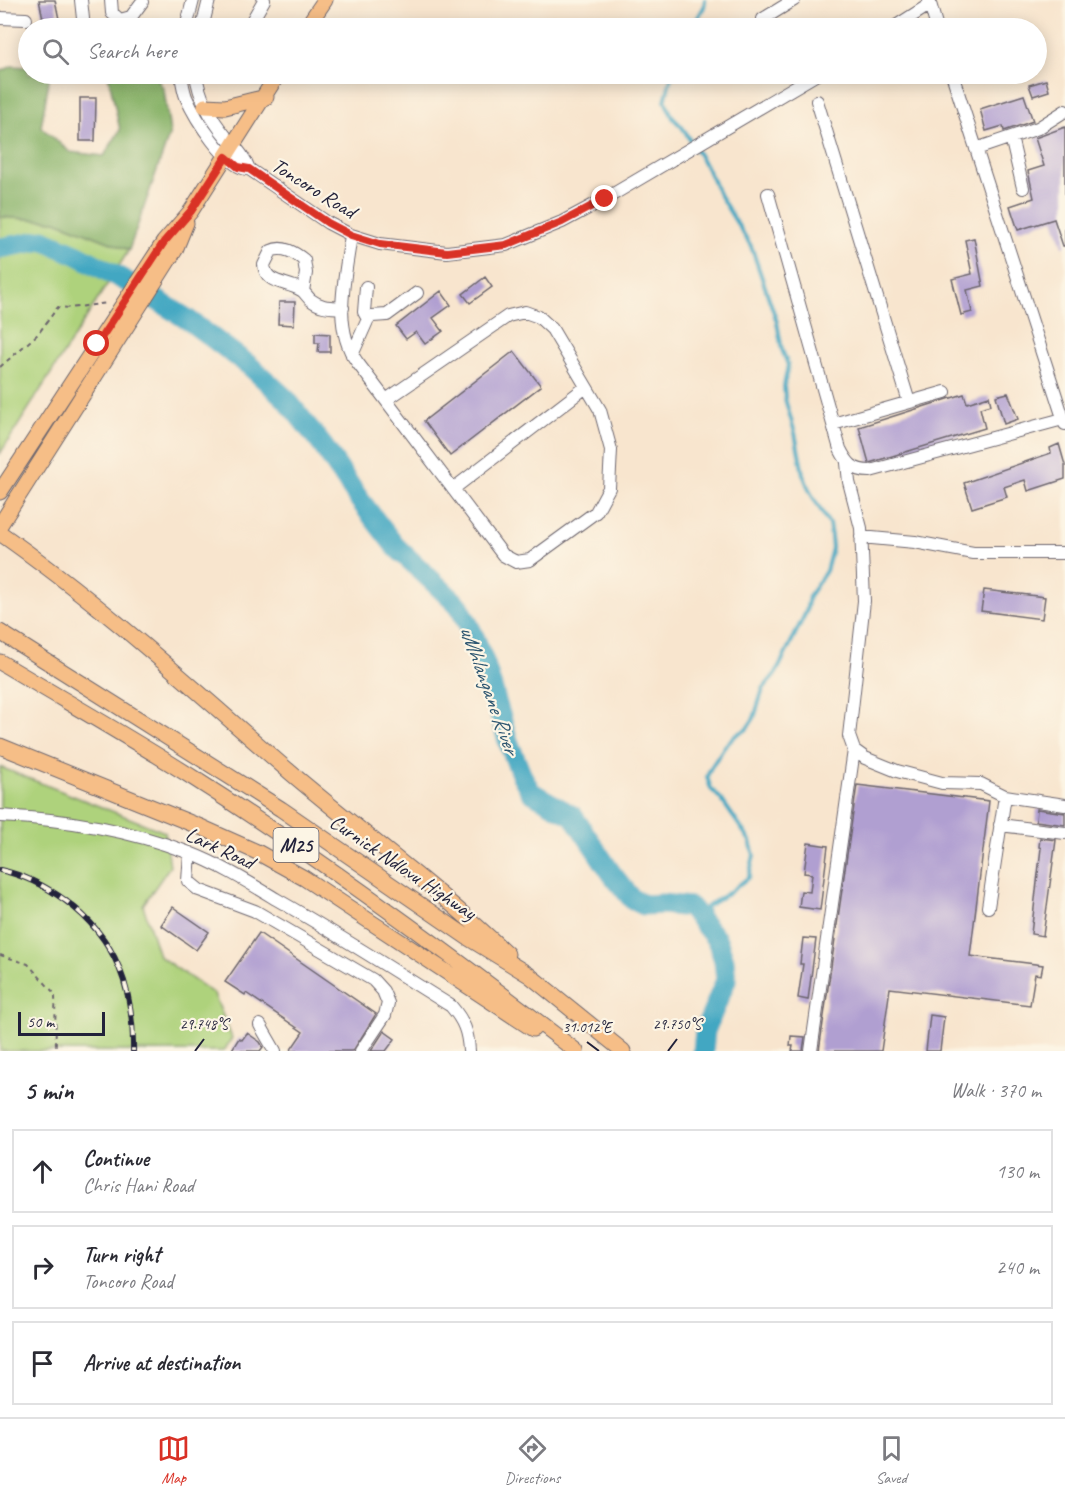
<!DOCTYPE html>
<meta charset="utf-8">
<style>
body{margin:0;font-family:Caveat,sans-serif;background:#f2f2f3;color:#2b2b33}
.scale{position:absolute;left:18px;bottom:15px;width:87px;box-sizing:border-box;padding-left:6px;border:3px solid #22223b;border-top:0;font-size:16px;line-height:21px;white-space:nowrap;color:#22223b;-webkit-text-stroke:4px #fcf5e5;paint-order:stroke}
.stop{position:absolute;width:18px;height:18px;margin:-14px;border:4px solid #d93025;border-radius:50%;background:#fff}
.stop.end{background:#d93025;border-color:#fff;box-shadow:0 2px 6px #0008}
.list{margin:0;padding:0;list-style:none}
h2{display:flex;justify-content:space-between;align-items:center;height:78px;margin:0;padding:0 24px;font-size:26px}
h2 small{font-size:20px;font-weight:400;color:#7c7c81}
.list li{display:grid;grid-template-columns:39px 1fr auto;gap:18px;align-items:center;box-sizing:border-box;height:84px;margin:0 12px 12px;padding:0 12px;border:2px solid #e1e1e2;border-radius:0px}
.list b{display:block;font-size:22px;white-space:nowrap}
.list p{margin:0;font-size:20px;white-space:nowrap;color:#7c7c81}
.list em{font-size:20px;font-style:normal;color:#7c7c81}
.icon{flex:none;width:33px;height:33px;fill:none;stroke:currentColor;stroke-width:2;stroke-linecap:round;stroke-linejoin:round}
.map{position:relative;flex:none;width:1065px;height:1051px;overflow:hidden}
.search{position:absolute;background:#fff;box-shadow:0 3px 15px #0003;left:18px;right:18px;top:18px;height:66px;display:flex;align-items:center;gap:15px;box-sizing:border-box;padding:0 21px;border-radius:33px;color:#7c7c81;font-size:22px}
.sheet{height:366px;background:#fff}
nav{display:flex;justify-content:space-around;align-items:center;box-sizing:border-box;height:84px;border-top:2px solid #e1e1e2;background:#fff;font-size:16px;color:#7c7c81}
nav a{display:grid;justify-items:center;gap:3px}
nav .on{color:#d93025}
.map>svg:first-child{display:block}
.green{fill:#aed27b;stroke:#687a5b;stroke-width:1.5}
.forest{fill:#8ab46b;stroke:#566b53;stroke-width:1.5}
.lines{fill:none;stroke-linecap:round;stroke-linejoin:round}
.stream{stroke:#42a7c2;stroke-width:4}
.river{stroke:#42a7c2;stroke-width:21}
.building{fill:#b09fd1}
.minor-casing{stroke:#6d666e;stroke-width:14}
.major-casing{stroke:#6d666e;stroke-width:17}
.path{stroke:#6d666e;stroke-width:2;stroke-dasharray:4.5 4.5;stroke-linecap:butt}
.minor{stroke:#fff;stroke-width:12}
.major{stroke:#f6be87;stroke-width:15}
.rail-casing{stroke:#22223b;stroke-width:6}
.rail{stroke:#fcf5e5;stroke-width:4;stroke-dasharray:11;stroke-linecap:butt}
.route{stroke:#d93025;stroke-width:8}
.ticks{fill:none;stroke:#22223b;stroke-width:2}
.labels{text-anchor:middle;stroke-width:4.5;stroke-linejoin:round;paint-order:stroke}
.shield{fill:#fcf5e5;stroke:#63616e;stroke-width:1.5}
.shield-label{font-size:20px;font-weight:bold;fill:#22223b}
.street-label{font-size:21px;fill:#22223b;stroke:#fcf5e5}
.water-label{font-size:22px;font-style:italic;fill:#2f5771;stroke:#fcf5e5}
.ticks-label{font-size:15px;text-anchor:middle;fill:#22223b;stroke:#fcf5e5;stroke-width:4.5;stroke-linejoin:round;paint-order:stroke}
</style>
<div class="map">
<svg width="1065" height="1051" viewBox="0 0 1065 1051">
<rect width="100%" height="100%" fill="#fcf5e5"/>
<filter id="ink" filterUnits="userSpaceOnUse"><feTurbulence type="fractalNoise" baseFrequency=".0167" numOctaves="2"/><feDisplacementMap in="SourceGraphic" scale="12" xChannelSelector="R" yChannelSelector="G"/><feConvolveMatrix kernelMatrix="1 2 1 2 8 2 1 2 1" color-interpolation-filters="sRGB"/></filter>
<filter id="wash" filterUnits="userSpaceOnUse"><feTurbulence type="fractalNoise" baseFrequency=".008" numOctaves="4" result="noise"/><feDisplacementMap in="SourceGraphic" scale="24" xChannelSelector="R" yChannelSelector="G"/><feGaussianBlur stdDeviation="1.35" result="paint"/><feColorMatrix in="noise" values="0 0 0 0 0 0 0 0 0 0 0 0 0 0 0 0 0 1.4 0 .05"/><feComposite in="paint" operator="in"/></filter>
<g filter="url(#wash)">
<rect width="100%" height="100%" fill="#f8e5ce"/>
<path class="green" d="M0,217l56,4 73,29 -129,204z
M0,767l165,65 5,34 -27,39 16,51 55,38 18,44 -8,13h-224z"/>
<path class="forest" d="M12,66l16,1v7h22l-9,53 29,25 34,4 16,-26 -12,-56h47l9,16 6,43 -41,117 -73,-29 -56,-4v-145z"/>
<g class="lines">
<path class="stream" d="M692,28l12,-21 1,-7
M672,74l-7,27 8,17 9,9 25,41 13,28 31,50 26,76 5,28 6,15 -4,21 1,13 10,34 8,41 7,18 19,32 2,13 1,11 -6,23 -17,25 -3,16 -30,61 -13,16 -9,29 -8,12 -9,4 -12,12 -15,23 -3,8 4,12 10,10 29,42 4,14 -5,22 -19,15 -24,15 2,22"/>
<path class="river" d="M0,248l43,-8 35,15 55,30 54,34 63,47 36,33 37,47 36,53 36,47 64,60 15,30 11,28 23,77 13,33 10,18 42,24 39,58 20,25 12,6 19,-1 27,3 27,33 7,20 2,20 -21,51 -2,20"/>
</g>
<g id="blocks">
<path class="building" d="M39,0h16l5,24h-2l1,4h-14z
M1046,80l3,11 -16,5 -4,-11z
M1024,95l9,26 -29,10 -1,-5 -17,5 -6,-22z
M80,98h16l-1,43h-15z
M1065,127v119h-2l-9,-27 -36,11 -8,-24 24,-8 -6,-27 16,-5 -9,-28z
M974,238l9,48 -16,4 5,22 -11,3 -9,-36 20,-5 -7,-34z
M485,277l7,10 -22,16 -7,-9z
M441,291l10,14 -18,13 10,13 -18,13 -9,-12 -10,7 -10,-13z
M279,302h16l-1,23 -16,-1z
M315,333l15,1v18h-12l1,-9h-4z
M514,351l27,35 -91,70 -26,-35z
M1008,393l10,26 -14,5 -8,-28z
M964,394l3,9 22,-7 2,9 -11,3 5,20 -116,35 -10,-36z
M1059,444l6,21v14l-37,12 -3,-11 -21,7 3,10 -35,11 -8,-25 87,-30 -1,-5z
M984,590l61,7 -3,22 -61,-8z
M857,785l132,16 -19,155 73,9 -2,10 -6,-1 -5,31 -140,-17 -9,63h-62z
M1037,809l28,4v12l-29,-4z
M1040,838l16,2 -13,96 -12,-2 10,-86 -2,-1z
M808,843l20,3 -8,64 -21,-3 2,-16 9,1 2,-18 -8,-1z
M173,907l36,25 -13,18 -35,-25z
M259,933l117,81 -23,37h-63l13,-19 -57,-39 -1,2 -20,-13z
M803,938l13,1 -8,61 -10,-2 5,-34h-3z
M930,1015l14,2 -4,34h-14z
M384,1031l11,8 -9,12h-15z
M247,1033l13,9 3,5 -3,4h-29l8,-13 3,2z
M791,1036l14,1 -2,14h-11l1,-5h-3z"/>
</g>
</g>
<g filter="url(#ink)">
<use href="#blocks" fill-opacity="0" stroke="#6d666e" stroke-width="1.5"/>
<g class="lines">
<defs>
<path id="minor" d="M81,0l3,28
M111,0l1,13 8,7 11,-3 11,-15
M929,0l8,28
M0,18l26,1
M763,19l31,-19
M186,28l7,-28
M202,28l7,-28
M248,28l16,-28
M893,28l36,-23
M181,74c1,7 2,15 5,23 8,19 41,73 63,72l79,54 23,12 29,9 67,8 59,-7 56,-23 43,-23 212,-125
M196,74c3,25 15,45 31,64 9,9 18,19 22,31
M952,74l113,350
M817,101l92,301
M1011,137l12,51
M976,149l62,-21 27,-17
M768,194l72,255c7,14 13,22 30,22l193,-52
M351,235c-5,40 -20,91 6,127l146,193 13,7 14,-2 66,-48 13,-24 2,-38 -11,-40 -48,-81 -13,-12 -14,-5 -17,4 -122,84
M366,287l-2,25 4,7
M303,291l3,-18 -2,-13c-9,-7 -21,-15 -33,-9l-7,14c2,20 23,16 37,25 4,2 6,7 10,10 10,8 21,7 32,8
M352,355l16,-36 4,-3 15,-1 30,-22
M833,424l112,-32
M847,463l2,19 12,46 3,73 -15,135 5,14 11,8 32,13 45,12 39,1 24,12 60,9
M453,489l133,-102
M861,537l54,5 58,11h92
M0,816c65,3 127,13 187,36 32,12 61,30 89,47 60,34 117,71 175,107 13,15 17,26 18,45
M1000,825l65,8
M190,853l-2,28 11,9 56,21 118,69 10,11 5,12 -3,12 -24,36
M988,907l17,-111
M260,1025l15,26
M811,1051l43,-301"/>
<path id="major" d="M306,28l19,-28
M205,106l20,1 41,-10
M0,492l164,-250 27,-31 87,-137
M0,525l175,-275 11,-27
M0,533c103,72 196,158 291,240 72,61 148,116 216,181
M0,632l281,177 186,128 62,38 94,76
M0,662c65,39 131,76 195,117 132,84 257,176 381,272
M0,746l203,82 54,24 47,26 229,151"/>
</defs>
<use href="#minor" class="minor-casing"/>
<use href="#major" class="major-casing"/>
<path class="path" d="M0,367l38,-33 20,-27 12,1 38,-5
M0,955l28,9 27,30 1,57"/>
<use href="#minor" class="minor"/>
<use href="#major" class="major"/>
<defs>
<path id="rail" d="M0,870c24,5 47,17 66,31 51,38 68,89 67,150"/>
</defs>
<use href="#rail" class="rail-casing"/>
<use href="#rail" class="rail"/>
</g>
</g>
<g class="lines" filter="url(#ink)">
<path class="route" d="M97,344l67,-102 27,-31 35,-54 12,10 11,2 79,54 23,12 29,9 67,8 59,-7 56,-23 43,-23"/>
</g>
<path class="ticks" d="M587,1042l12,9M195,1051l9,-12M668,1051l9,-12"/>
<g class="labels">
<rect class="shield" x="273.5" y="828" width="45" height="34" rx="4.5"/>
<g class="shield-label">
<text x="296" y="852">M25</text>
</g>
<g class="street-label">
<text transform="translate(314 188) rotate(32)" y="7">Toncoro Road</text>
<text transform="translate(220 848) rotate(25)" y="7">Lark Road</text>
<text transform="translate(403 867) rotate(34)" y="7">Curnick Ndlovu Highway</text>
</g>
<g class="water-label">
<text transform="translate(490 689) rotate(70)" y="8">uMhlangane River</text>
</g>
</g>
<g class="ticks-label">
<text x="204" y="1029">29.748°S</text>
<text x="677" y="1029">29.750°S</text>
<text x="587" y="1032">31.012°E</text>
</g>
</svg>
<div class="scale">50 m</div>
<div class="stop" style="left:97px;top:344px"></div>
<div class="stop end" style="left:605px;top:199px"></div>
<div class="search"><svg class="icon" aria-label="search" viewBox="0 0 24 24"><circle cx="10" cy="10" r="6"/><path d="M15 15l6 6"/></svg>Search here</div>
</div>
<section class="sheet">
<h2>5 min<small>Walk · 370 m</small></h2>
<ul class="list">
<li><svg class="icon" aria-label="ahead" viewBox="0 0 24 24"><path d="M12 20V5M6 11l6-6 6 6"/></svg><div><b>Continue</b><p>Chris Hani Road</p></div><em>130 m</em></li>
<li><svg class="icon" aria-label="right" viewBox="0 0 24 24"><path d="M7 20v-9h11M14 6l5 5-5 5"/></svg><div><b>Turn right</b><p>Toncoro Road</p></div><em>240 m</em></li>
<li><svg class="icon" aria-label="arrive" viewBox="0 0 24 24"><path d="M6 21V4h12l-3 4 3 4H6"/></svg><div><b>Arrive at destination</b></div></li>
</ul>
</section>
<nav>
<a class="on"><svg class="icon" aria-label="map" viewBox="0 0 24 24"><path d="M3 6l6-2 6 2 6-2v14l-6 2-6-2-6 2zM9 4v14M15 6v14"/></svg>Map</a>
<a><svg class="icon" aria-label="directions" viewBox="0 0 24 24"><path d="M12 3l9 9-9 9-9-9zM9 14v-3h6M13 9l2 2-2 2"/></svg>Directions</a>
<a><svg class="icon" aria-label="saved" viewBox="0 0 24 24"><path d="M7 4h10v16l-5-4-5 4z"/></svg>Saved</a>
</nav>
